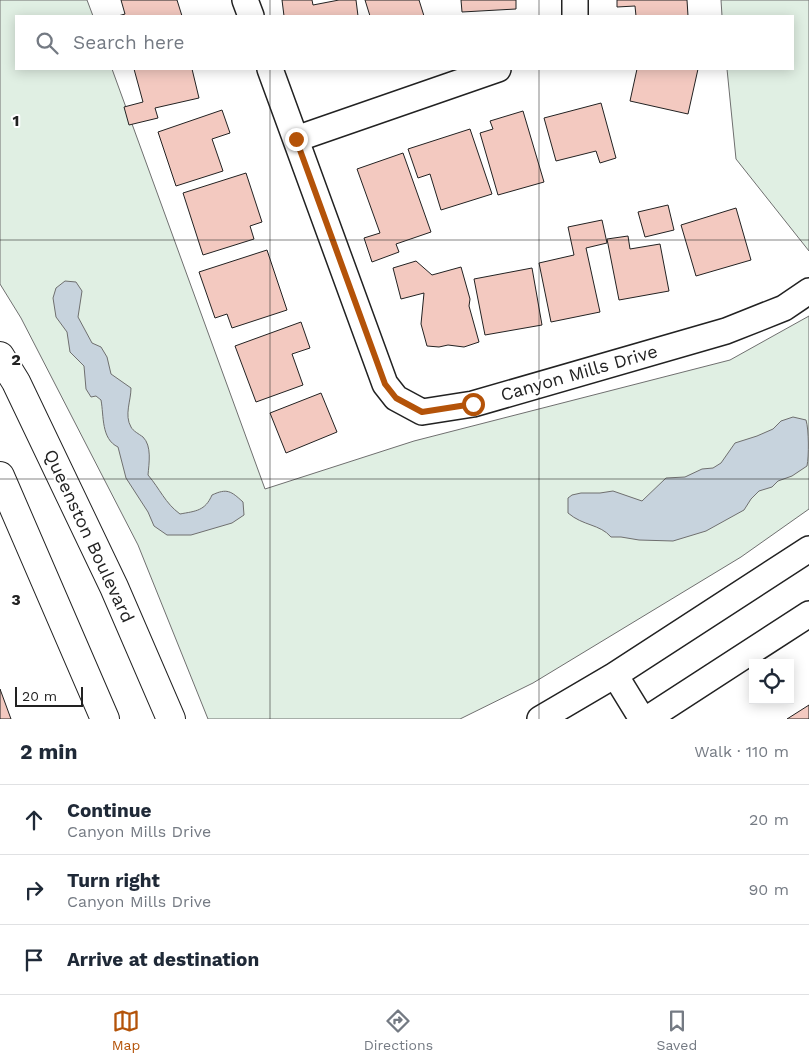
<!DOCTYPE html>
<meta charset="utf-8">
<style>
body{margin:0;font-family:"Work Sans",sans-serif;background:#f2f2f3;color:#1f2937}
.controls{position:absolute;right:15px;bottom:15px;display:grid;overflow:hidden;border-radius:0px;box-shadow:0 2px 12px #0003}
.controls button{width:45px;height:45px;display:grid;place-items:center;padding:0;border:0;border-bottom:1px solid #e0e1e3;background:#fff;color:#1f2937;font:25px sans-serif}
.scale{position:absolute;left:15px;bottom:12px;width:68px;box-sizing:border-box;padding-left:5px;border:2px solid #222;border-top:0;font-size:14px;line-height:18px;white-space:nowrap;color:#222;-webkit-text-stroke:4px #fff;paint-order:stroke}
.stop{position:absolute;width:15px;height:15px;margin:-11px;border:4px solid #b45309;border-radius:50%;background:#fff}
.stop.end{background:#b45309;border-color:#fff;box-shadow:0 1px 5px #0008}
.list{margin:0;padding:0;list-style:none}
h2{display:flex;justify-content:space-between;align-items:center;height:65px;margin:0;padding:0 20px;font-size:21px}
h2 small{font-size:16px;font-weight:400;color:#747a83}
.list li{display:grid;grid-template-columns:32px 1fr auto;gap:15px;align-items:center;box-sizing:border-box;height:70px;padding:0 20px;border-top:1px solid #e0e1e3}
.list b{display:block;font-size:19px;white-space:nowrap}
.list p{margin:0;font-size:16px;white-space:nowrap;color:#747a83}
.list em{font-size:16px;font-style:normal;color:#747a83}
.icon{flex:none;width:28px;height:28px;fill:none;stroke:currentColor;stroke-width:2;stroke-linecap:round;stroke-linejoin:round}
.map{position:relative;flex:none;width:809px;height:719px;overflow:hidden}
.search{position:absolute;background:#fff;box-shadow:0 2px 12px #0003;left:15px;right:15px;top:15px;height:55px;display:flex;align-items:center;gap:12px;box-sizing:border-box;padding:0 18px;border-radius:0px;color:#747a83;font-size:19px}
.sheet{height:275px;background:#fff}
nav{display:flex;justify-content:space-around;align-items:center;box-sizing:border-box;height:70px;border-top:1px solid #e0e1e3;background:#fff;font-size:14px;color:#747a83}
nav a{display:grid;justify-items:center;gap:2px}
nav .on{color:#b45309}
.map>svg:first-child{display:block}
.green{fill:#e0efe3;stroke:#6f6f6f}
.water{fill:#c7d3dd;stroke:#6f6f6f}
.building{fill:#f3c9c0;stroke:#222}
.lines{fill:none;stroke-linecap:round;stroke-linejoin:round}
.minor-casing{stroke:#222;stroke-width:28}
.major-casing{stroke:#222;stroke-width:30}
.minor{stroke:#fff;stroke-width:25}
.major{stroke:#fff;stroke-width:28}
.route{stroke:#b45309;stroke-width:6}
.grid{fill:none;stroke:#222;stroke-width:1;stroke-opacity:0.55}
.labels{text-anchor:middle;stroke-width:4;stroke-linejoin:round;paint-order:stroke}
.street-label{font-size:18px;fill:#222;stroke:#fff}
.grid-label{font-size:16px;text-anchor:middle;font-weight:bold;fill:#222;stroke:#fff;stroke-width:4;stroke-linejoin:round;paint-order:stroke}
</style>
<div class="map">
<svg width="809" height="719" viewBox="0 0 809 719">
<rect width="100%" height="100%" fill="#fff"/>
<path class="green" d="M0,0h87l6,16h-77v53h96l153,420 149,-48 316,-81 79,-44v193l-68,48 -208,126 -73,36h-252l-70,-174 -117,-227 -21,-34z
M721,0h88v251l-73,-92 -9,-90h66v-53h-71z"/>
<path class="water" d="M65,281l11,1 6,9 -4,26 14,26 9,4 6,10 4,17 20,14c0,13 -7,27 0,39 2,4 8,7 12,10 9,9 6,26 5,38 12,14 17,28 32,39 16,-3 25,-3 32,-19 15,-7 19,-4 31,7l1,13 -12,8 -41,12h-24l-13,-9 -6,-14 -22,-34 -8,-31c-17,-8 -14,-31 -17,-47l-5,-4 -5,1 -5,-8 -2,-23 -14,-14 -3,-20 -11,-15 -3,-19 3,-10z
M793,417l13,3c3,10 3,36 1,46l-15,10 -14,5 -6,6 -13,4 -8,8 -7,11 -38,21 -33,10 -34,-1 -18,-3h-10c-11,-13 -28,-11 -43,-24v-15l4,-3 9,-2h19l13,-2 29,10 24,-23 19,-1 17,-8 11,-1 8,-5 14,-20 22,-7 16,-7 8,-8z"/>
<path class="building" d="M121,0h56l5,16h-64l7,-2z
M282,0h30l1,5 26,-5h17l2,16h-74z
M365,0h54l5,16h-54z
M461,0h55v9l-54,3z
M617,0h70l1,16h-52l-1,-10 -18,1z
M134,69h58l7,29 -44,10 3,10 -29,7 -5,-18 19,-5z
M637,69h61l-10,45 -58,-13z
M601,103l15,55 -16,5 -4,-12 -40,10 -12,-43z
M222,110l8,23 -18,6 11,32 -47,15 -18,-54z
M523,111l21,71 -46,13 -18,-62 13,-4 -3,-8z
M470,129l22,65 -51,16 -11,-36 -12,4 -10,-29z
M403,153l28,79 -35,12 3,8 -27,10 -8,-24 16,-5 -23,-64z
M246,173l16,49 -12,4 4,13 -51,16 -20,-62z
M668,205l6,25 -29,7 -7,-25z
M736,208l15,52 -55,16 -15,-51z
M602,220l5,23 -21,5 14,64 -49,10 -12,-59 35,-8 -6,-28z
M628,236l2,13 30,-5 9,47 -50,9 -12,-61z
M267,250l20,60 -55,18 -5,-14 -12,4 -16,-46z
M416,261l16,14 29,-8 9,32 -1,7 10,36 -15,5 -16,-2 -9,2 -12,-1 -6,-22 3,-31 -23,6 -8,-31z
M532,268l10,57 -57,10 -11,-56z
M301,322l9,26 -18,6 11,31 -47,17 -21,-56z
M321,393l16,39 -51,21 -16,-40z
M0,689l11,30h-11z
M809,705v14h-22z"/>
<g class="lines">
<defs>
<path id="minor" d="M245,0l6,16
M575,0v16
M270,69l115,315 11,14 26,14 51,-8 253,-73 58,-23 25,-17
M296,139l202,-70
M615,675l27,44
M540,719l75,-44 194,-126
M647,719l162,-105"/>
<path id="major" d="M0,356l16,26 98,205 57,132
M0,476l105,243"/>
</defs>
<use href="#minor" class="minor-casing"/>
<use href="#major" class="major-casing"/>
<use href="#minor" class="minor"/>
<use href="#major" class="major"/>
</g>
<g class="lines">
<path class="route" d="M296,139l89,245 11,14 26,14 51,-8"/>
</g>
<path class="grid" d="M270,0v16M539,0v16M270,69v650M539,69v650M0,240h809M0,479h809"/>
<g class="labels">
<g class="street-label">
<text transform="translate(579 373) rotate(-16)" y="6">Canyon Mills Drive</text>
<text transform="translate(89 536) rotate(65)" y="6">Queenston Boulevard</text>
</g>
</g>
<g class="grid-label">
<text x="16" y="126">1</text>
<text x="16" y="365">2</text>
<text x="16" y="605">3</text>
</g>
</svg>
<div class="controls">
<button><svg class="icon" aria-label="locate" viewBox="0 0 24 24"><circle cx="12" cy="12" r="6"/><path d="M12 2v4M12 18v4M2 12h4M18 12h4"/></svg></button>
</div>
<div class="scale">20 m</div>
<div class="stop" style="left:473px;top:404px"></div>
<div class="stop end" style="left:296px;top:139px"></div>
<div class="search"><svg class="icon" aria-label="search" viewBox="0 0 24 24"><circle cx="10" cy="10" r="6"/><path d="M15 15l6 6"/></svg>Search here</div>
</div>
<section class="sheet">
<h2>2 min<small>Walk · 110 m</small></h2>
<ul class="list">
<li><svg class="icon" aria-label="ahead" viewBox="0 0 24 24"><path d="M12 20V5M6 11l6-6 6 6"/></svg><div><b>Continue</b><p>Canyon Mills Drive</p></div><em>20 m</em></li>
<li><svg class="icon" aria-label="right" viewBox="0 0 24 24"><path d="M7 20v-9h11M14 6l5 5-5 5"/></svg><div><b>Turn right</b><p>Canyon Mills Drive</p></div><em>90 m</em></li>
<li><svg class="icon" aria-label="arrive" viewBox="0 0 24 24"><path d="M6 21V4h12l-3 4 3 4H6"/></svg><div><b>Arrive at destination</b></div></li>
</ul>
</section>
<nav>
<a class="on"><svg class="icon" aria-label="map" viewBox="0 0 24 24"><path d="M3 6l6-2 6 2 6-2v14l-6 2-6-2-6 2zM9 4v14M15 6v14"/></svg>Map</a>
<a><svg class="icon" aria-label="directions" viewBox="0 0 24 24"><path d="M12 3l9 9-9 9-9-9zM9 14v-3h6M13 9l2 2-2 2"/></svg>Directions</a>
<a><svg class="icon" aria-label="saved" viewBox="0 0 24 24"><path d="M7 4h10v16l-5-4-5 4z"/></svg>Saved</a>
</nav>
